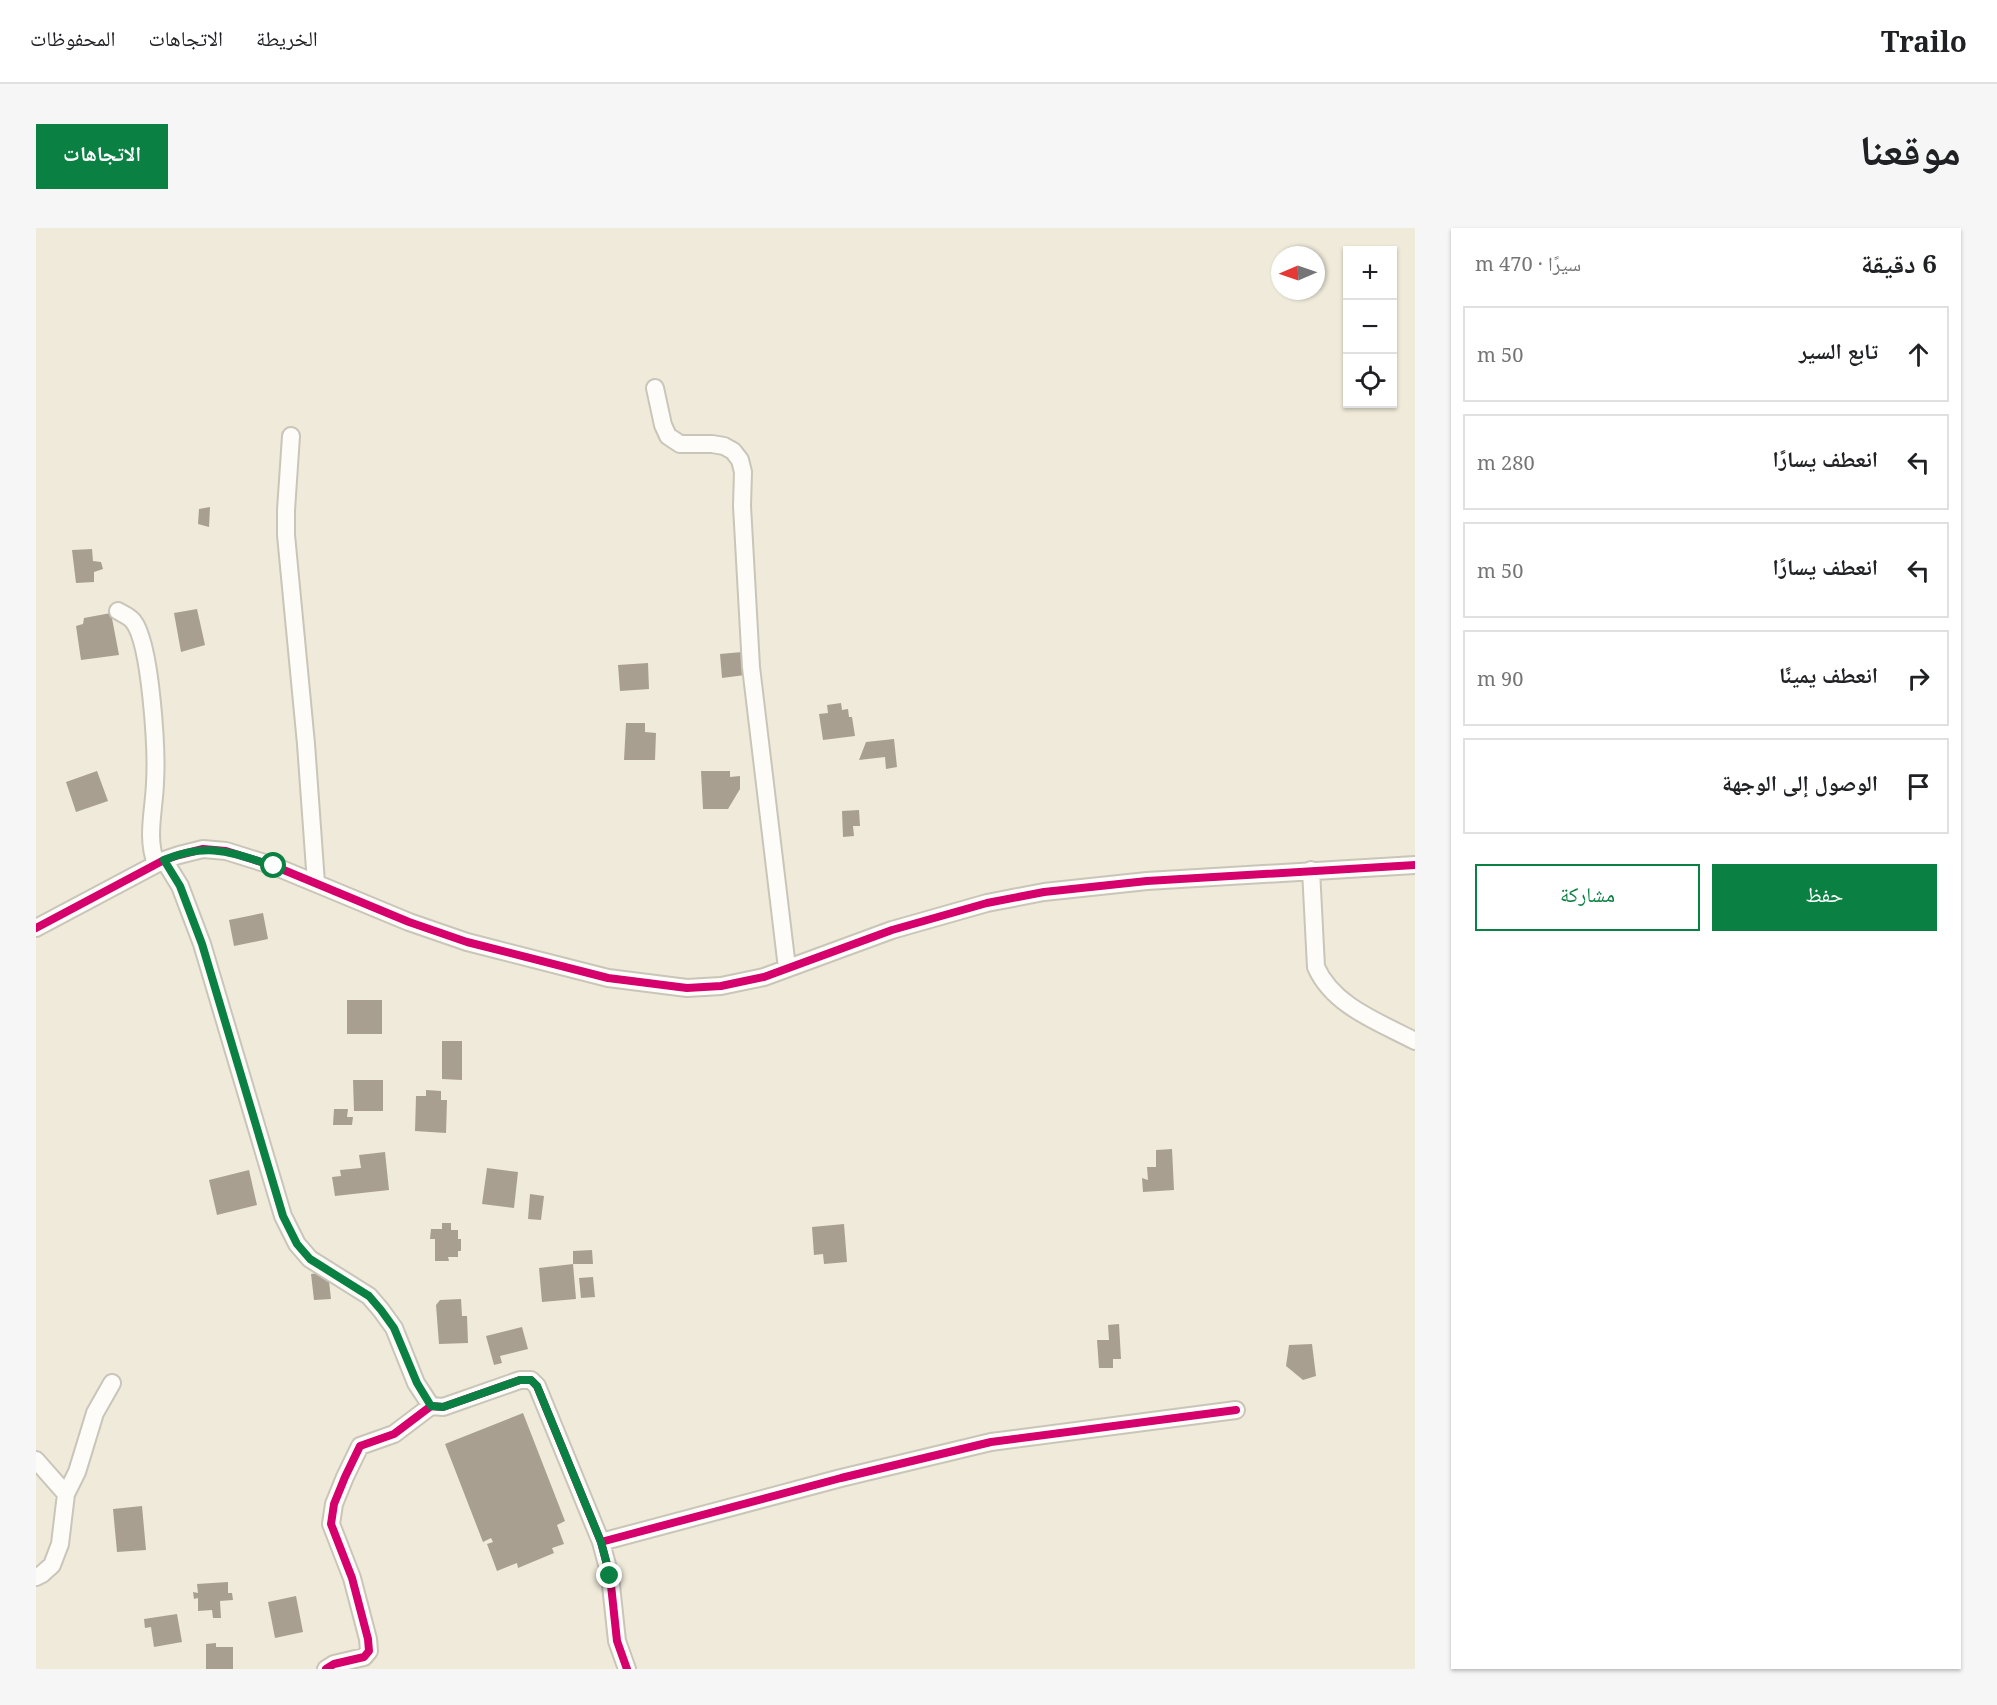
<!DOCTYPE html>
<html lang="ar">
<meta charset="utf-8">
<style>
body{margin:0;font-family:"Noto Serif","Noto Naskh Arabic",serif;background:#f6f6f6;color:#202124;direction:rtl}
.controls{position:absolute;right:18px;top:18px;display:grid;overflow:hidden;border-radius:0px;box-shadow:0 2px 4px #0004}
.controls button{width:54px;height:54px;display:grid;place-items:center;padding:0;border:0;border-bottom:2px solid #e0e0e0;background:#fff;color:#202124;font:30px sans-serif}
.compass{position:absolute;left:1235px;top:18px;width:54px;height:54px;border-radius:50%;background:#fff;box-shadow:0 2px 4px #0004;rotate:268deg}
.stop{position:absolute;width:18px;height:18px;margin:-14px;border:4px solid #0b8043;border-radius:50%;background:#fff}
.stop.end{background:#0b8043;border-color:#fff;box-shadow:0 2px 6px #0008}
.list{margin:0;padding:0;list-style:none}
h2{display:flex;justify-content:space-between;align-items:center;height:78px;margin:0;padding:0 24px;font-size:26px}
h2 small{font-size:20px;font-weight:400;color:#757577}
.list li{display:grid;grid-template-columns:39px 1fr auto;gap:18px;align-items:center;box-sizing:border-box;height:96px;margin:0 12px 12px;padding:0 12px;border:2px solid #e0e0e0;border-radius:0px}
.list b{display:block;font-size:22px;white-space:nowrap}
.list em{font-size:20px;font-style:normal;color:#757577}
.actions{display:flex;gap:12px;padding:18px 24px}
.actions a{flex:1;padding:14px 0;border:2px solid #0b8043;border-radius:0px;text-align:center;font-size:21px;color:#0b8043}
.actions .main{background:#0b8043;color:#fff}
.icon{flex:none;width:33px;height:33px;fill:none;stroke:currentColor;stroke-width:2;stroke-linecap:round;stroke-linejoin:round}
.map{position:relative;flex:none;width:1379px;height:1441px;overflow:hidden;direction:ltr;border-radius:0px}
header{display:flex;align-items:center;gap:36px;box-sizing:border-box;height:84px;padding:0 30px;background:#fff;border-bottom:2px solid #e0e0e0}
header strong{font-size:28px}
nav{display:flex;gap:33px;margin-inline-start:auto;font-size:21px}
.intro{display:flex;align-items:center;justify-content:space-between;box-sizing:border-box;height:144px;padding:0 36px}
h1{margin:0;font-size:42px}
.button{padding:15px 27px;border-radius:0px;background:#0b8043;color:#fff;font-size:21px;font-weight:700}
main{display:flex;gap:36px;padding:0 36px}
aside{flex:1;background:#fff;border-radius:0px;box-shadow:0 2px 4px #0004}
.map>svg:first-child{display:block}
.building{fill:#a89f91}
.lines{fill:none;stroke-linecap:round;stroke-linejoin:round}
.minor-casing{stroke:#c9c5b8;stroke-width:20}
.minor{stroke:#fdfcf9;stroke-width:16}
.cycleway-casing{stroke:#fff;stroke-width:11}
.cycleway{stroke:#d6006c;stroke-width:8}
.route{stroke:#0b8043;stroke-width:8}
</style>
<header>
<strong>Trailo</strong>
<nav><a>الخريطة</a><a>الاتجاهات</a><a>المحفوظات</a></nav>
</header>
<div class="intro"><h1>موقعنا</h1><a class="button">الاتجاهات</a></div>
<main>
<aside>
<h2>6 دقيقة<small>سيرًا · 470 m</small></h2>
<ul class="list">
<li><svg class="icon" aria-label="ahead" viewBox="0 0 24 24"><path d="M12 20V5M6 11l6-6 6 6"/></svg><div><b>تابع السير</b></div><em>50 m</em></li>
<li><svg class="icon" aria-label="left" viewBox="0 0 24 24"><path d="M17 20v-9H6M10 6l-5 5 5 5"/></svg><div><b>انعطف يسارًا</b></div><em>280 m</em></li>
<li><svg class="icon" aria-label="left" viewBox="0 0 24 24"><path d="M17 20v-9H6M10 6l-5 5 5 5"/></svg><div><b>انعطف يسارًا</b></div><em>50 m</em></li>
<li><svg class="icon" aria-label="right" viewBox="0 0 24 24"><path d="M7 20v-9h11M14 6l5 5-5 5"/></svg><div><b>انعطف يمينًا</b></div><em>90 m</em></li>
<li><svg class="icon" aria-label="arrive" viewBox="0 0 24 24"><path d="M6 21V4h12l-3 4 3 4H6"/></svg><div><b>الوصول إلى الوجهة</b></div></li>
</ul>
<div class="actions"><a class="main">حفظ</a><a>مشاركة</a></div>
</aside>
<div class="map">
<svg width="1379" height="1441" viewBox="0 0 1379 1441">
<rect width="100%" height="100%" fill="#efead9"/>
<path class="building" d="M174,279l-1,20 -11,-3 1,-15z
M56,321l1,12 8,1 2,7 -9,3v10l-18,1 -4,-33z
M161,381l8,36 -24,7 -7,-39z
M75,385l8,42 -38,5 -5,-34 7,-2 1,-6z
M706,424l3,23 -23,3 -2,-24z
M612,435l1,26 -29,2 -2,-26z
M805,475l1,7 6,-1 1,8h3l3,19 -32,4 -4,-26 9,-1 -1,-8z
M590,495h19v9l11,1 -1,27h-31z
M858,511l3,28 -11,2 -1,-12 -26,3 7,-18z
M61,543l11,30 -32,11 -10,-30z
M665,543h29v6l10,-1v13l-12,20h-25z
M823,582l1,16h-7l1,10 -11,1 -1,-26z
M227,685l5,26 -34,7 -5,-26z
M311,772h35v34h-35z
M406,813h20v39l-20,-1z
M317,852h30v31h-29z
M390,862l15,1v9h6l-1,33 -31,-2 1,-35h10z
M298,881h14l-1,8h6l-1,8h-19z
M1136,921l2,41 -31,2 -1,-14 6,2 -1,-13h9v-17z
M349,924l4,38 -54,6 -3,-19 9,-1 -1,-6 21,-2 -2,-13z
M451,940l31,4 -4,36 -32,-4z
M213,942l8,35 -40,10 -8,-35z
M494,966l14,2 -3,24 -13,-1z
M406,995h9v7h7v9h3v12h-3v6h-10l1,4h-14v-22h-5l1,-10h11z
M808,996l3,38 -23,2 -1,-10 -9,1 -2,-28z
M556,1022l1,14h-20v-13z
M537,1036l3,35 -34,3 -3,-34z
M292,1044l3,27 -17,1 -3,-26z
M557,1049l2,20 -14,1 -2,-20z
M425,1071l1,17h5l1,27 -29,1 -3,-39 4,-5z
M1083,1096l2,35h-8v9h-14l-2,-28h12l-1,-15z
M486,1099l6,22 -28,7 2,7 -8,2 -8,-29z
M1276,1116l4,32 -13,4 -17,-14 3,-21z
M487,1185l42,108 -8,4 7,19 -12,4 2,5 -36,15 -1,-5 -20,8 -10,-27 6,-2 -2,-4 -8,4 -38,-98z
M106,1278l4,44 -29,2 -4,-43z
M192,1354v11h4l1,7 -13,1 1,17h-8l-1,-8 -14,1v-13l-4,1 -1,-7 5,1 -1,-9z
M260,1368l7,36 -28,6 -7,-36z
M141,1386l5,28 -28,5 -3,-20 -6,1 -1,-9z
M180,1415v4h17v22h-27v-25z"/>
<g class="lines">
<defs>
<path id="minor" d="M619,160l8,37 5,11 12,8h32l12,2 9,5 7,9 3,12 -1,34 9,161 36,301
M255,208l-5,74v25l20,209 10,139
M82,383c5,3 11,5 15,10 18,22 24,130 22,162 -1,28 -9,54 1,81
M128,632l16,26 22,58 81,272 14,28 13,15 59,37 12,14 13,18 22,55 15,23
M1275,642l5,97c17,39 63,55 99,74
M0,700l128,-68 15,-5 24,-6 23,2 48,15 135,56 58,20 141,36 79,10 34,-2 43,-9 128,-47 95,-27 57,-11 103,-11 268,-16
M0,1232l30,34
M565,1314l240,-64 150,-36 245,-32
M0,1349l6,-3 10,-9 8,-21 6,-50 11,-22 18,-59 17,-30
M290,1441l8,-5 30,-7 5,-6 -1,-12 -16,-61 -21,-54 3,-20 11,-27 15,-31 34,-12 37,-28 12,1 77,-27h11l6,6 64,156 9,34 7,65 10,28"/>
</defs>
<use href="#minor" class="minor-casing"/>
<use href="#minor" class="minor"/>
<defs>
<path id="cycleway" d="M0,700l128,-68 15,-5 24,-6 23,2 48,15 135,56 58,20 141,36 79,10 34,-2 43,-9 128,-47 95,-27 57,-11 103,-11 268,-16
M565,1314l240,-64 150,-36 245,-32
M290,1441l8,-5 30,-7 5,-6 -1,-12 -16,-61 -21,-54 3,-20 11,-27 15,-31 34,-12 37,-28 12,1 77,-27h11l6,6 64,156 9,34 7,65 10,28"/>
</defs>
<use href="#cycleway" class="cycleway-casing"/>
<use href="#cycleway" class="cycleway"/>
</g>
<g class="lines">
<path class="route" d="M238,638c-45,-14 -65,-24 -110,-6l16,26 22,58 81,272 14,28 13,15 59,37 12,14 13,18 23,55 14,23 12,1 77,-27h11l6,6 64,156 9,34"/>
</g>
</svg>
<div class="controls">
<button>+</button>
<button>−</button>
<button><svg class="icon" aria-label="locate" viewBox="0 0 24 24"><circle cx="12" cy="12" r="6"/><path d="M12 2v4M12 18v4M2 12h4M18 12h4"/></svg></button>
</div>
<svg class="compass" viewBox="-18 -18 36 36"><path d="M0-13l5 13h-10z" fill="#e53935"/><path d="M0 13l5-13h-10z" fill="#757577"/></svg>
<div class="stop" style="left:238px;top:638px"></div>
<div class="stop end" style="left:574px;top:1348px"></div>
</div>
</main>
